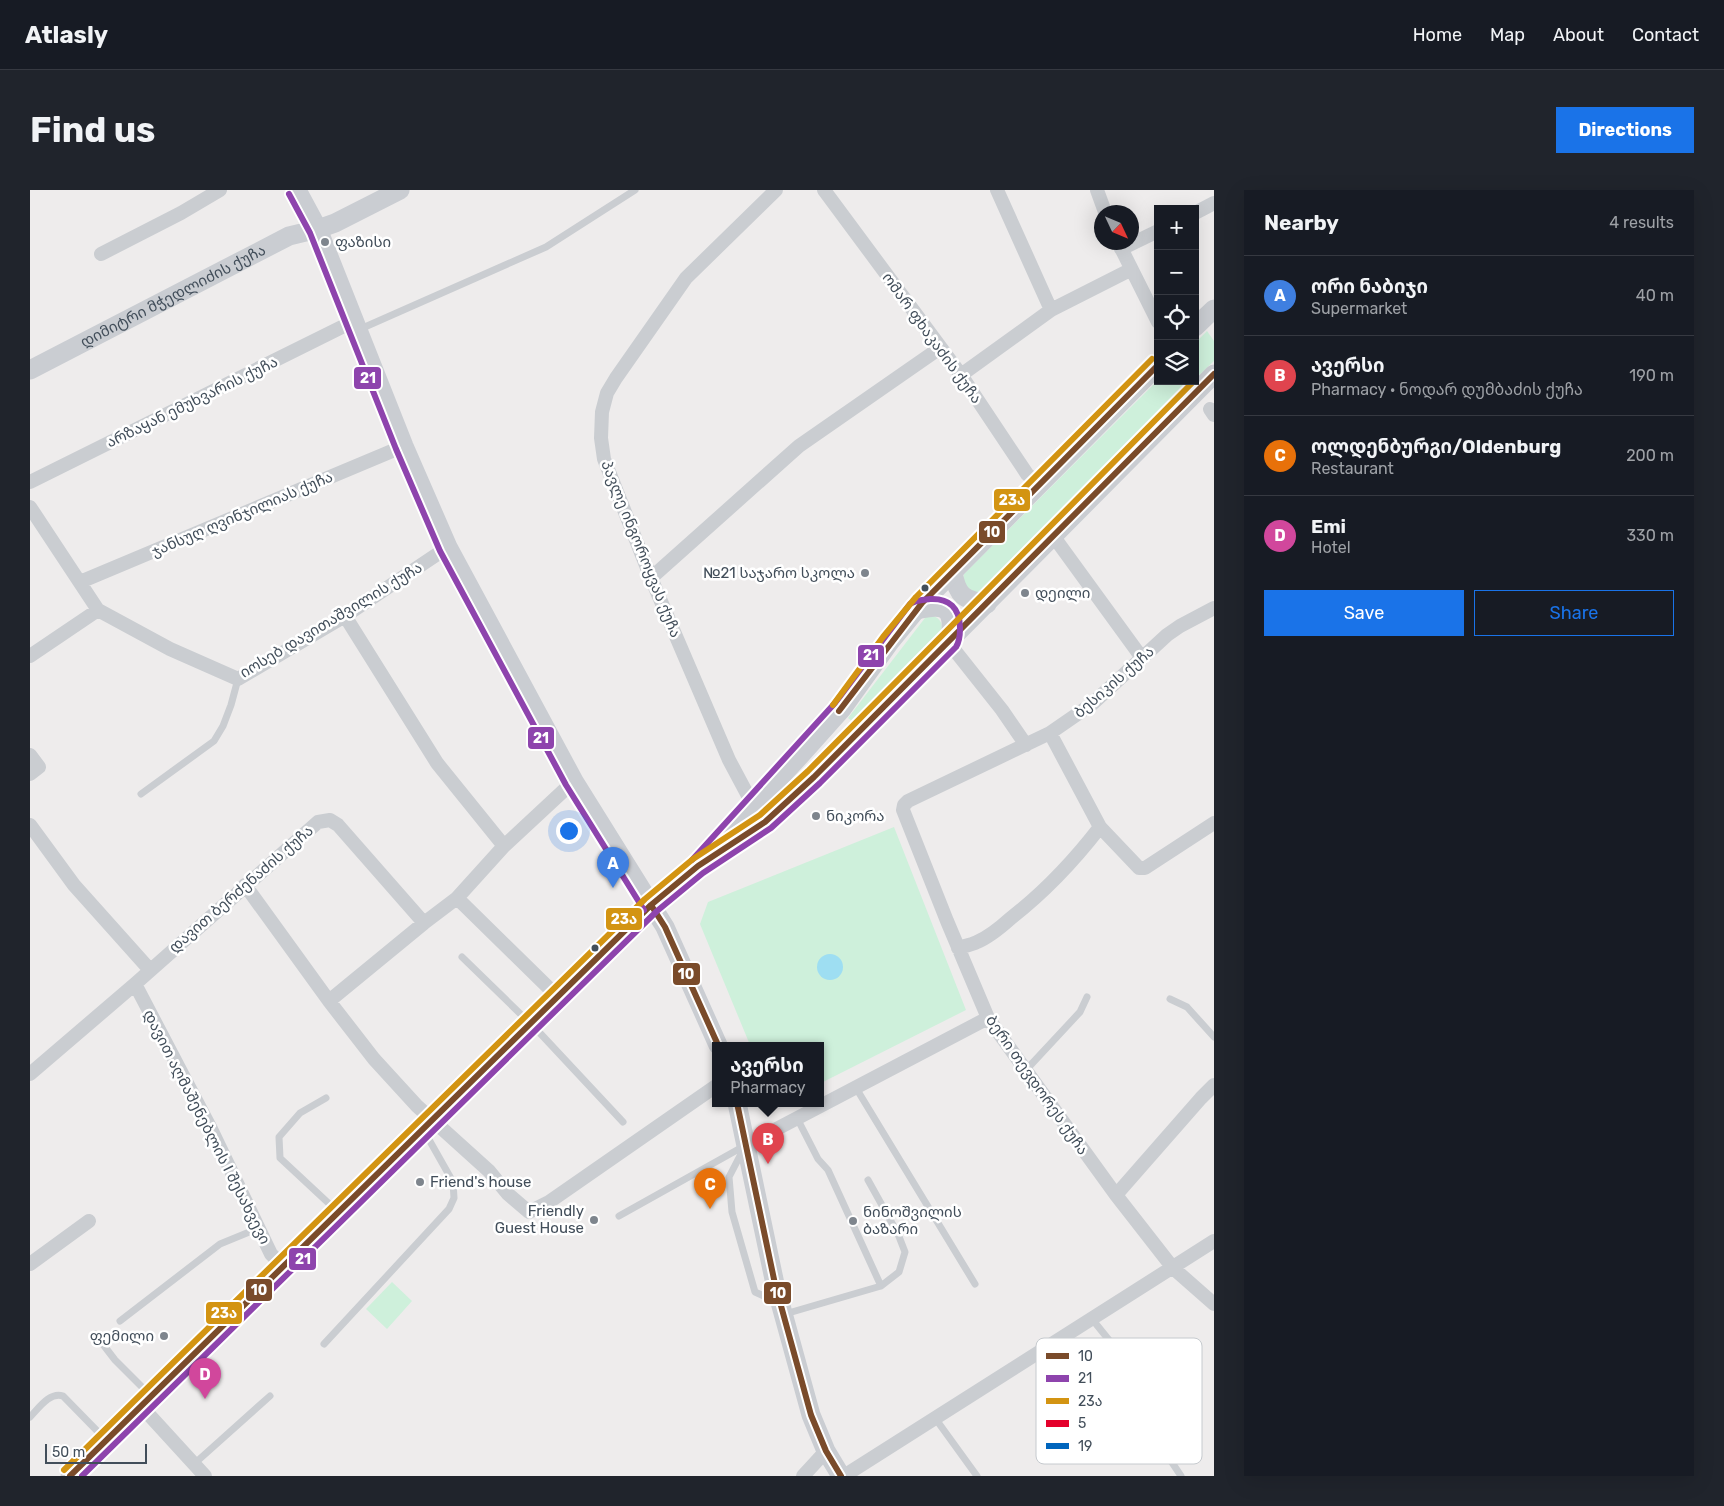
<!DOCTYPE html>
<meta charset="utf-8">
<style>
body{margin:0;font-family:Rubik,"Noto Sans Georgian",sans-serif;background:#20242c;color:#f1f3f6}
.controls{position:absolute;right:15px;top:15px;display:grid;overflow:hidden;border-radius:0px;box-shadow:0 5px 20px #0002}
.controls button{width:45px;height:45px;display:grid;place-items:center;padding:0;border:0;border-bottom:1px solid #363941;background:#171b24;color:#f1f3f6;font:25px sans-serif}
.compass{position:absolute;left:1064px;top:15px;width:45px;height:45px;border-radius:50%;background:#171b24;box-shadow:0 5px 20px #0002;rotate:134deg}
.scale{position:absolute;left:15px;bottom:12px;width:102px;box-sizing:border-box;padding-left:5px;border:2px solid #424e5a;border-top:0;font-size:14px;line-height:18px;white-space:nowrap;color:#424e5a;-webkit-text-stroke:4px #fff;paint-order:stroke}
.you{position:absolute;left:538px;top:640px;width:18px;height:18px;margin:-12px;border:4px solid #fff;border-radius:50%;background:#1a73e8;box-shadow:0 0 0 8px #1a73e833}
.badge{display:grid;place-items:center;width:32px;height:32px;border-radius:50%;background:#1a73e8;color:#fff;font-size:16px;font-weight:700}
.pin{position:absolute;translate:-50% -41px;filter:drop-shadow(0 1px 2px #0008)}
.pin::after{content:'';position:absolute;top:26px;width:18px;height:15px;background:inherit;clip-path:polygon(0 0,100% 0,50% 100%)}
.popup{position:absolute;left:682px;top:852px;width:112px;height:65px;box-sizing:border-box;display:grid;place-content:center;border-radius:0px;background:#171b24;filter:drop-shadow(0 1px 4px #0005);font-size:16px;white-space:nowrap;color:#9ea1a6}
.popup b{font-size:19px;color:#f1f3f6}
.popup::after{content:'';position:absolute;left:50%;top:100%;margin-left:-10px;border:10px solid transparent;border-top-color:#171b24}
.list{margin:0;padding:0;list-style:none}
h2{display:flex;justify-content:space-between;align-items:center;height:65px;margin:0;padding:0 20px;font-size:21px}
h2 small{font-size:16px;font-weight:400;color:#9ea1a6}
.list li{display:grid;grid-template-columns:32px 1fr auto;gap:15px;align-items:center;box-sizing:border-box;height:80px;padding:0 20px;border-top:1px solid #363941}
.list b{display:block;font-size:19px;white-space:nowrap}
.list p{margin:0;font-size:16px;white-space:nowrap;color:#9ea1a6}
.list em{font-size:16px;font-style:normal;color:#9ea1a6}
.actions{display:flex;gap:10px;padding:15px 20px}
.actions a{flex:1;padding:11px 0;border:1px solid #1a73e8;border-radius:0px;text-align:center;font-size:18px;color:#1a73e8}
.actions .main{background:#1a73e8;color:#fff}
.icon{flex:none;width:28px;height:28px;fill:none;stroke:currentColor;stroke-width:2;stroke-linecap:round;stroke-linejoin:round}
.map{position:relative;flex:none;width:1184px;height:1286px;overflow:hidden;border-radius:0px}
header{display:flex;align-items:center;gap:30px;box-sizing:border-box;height:70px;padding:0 25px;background:#171b24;border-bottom:1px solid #363941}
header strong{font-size:24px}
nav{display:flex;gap:28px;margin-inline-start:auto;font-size:18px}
.intro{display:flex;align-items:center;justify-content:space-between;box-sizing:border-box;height:120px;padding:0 30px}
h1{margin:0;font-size:35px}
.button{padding:12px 22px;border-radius:0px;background:#1a73e8;color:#fff;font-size:18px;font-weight:700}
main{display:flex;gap:30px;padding:0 30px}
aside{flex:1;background:#171b24;border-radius:0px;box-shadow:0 5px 20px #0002}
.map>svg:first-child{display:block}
.green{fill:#cef0db}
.water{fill:#9edef2}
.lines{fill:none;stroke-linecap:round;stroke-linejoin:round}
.lane{stroke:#cacdd1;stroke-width:7}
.street{stroke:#cacdd1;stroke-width:14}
.secondary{stroke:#cacdd2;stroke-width:19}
.bus-1-casing{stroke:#fff;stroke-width:10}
.bus-2-casing{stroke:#fff;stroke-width:10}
.bus-3-casing{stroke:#fff;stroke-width:10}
.bus-1{stroke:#7a4b2a;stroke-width:6}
.bus-2{stroke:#8e44ad;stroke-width:6}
.bus-3{stroke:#d39412;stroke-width:6}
.poi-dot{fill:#7e858d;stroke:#fff;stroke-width:2}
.bus-dot{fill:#424e5a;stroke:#fff;stroke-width:2}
.labels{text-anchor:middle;stroke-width:5;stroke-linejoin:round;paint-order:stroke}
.poi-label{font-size:15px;fill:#424e5a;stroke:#fff;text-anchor:start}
.street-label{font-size:15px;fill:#424e5a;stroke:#fff}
.key{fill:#fff;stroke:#c6cace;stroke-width:1}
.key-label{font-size:14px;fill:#424e5a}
.line-badge{stroke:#fff;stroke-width:2}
.badge-label{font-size:14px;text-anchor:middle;font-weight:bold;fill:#fff}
</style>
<header>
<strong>Atlasly</strong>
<nav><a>Home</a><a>Map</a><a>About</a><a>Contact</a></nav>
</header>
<div class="intro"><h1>Find us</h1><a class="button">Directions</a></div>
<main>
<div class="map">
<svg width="1184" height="1286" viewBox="0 0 1184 1286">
<rect width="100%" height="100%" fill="#eeecec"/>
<path class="green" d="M1177,141l7,10v20l-19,18v-36z
M1128,190l35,1 -213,212 -10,1 -7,-15 1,-5z
M898,424c9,3 16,6 13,17l-89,90 -4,-3z
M864,637l72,183 -145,73 -1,-38h-70l-50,-121 8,-22z
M362,1092l20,19 -25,28 -21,-20z"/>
<path class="water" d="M787 777a13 13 0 1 1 26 0a13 13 0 1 1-26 0Z"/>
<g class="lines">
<path class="lane" d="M328,140l188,-83 89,-57
M111,604l73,-53 9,-15 8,-21 7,-26
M432,767l76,74 85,91
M1140,809l17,8 27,30
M996,880l54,-58 7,-15
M826,898l119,196
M296,908l-26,15 -21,24 1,21 58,54
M767,928l21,41 10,11 53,116
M713,960l-14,27 3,35 23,80 22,10
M589,1026l127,-71
M755,1124l96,-28 18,-14 6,-20 -7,-18 -30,-54
M1062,1129l59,73
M90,1131l100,-77 39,-16
M65,1144l20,26 36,36
M294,1154l125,-135 5,-11 -1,-16 -30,-53
M0,1227c8,-8 20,-26 33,-21l43,44
M905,1228l42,58
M1135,1262l16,24
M164,1274l76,-68"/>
<path class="street" d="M794,0l137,185 66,99 12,11
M967,0l54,120
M1067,0l8,22
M1165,23l19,-10
M1088,52l40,80
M1091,59l37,-18
M71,64l80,-41 39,-23
M931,185l90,-65 79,-40
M1180,219l4,6
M0,292l324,-161
M0,317l68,103
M1024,347l88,121
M621,388l148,-132 141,-98
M50,392l324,-136
M1184,418l-34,18 -13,9 -75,69 -42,29 -142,68 -4,4 -1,5 44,111 41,97 128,177 57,73 41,36
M315,426l92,147 67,83
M920,451l6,11 46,58 24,35
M0,466l68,-46 72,39 68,30 107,-63 103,-69
M1020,543l50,94 39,41h6l69,-45
M0,565l9,12 -9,7
M723,615l-24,-45 -78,-182 -47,-119 -3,-21 1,-26 5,-19 9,-15 70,-100 90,-88
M0,635l44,60 76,85
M215,695l84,116 45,58 43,47 72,65 19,23 21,18 20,-10 167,-116
M427,708l101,99
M928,758c6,-2 13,-3 19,-6 12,-5 24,-15 34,-24 36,-28 62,-56 89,-91
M105,794l76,145 60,125 12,12
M299,811l95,-78
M0,884l105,-90 183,-162 12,-2 8,5 86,98 33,-25 47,-52 70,-65
M716,955l242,-127
M1086,1005l85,-97 13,-13
M0,1074l59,-43
M111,1216l64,70
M773,1286l23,-25
M814,1286l370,-235"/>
<g class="secondary">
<path d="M267,0l21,39 86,217 44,101 126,234 91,146 53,118"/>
<path d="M1165,137l19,-18"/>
<path id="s1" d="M0,180l259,-134 29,-7 17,-6 65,-33"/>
<path d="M923,382c4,24 11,28 34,32"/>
<path d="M886,420c32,-7 38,-1 34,31"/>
<path d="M687,655l82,-88 43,-48 48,-67 32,-39 236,-238"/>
<path d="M707,913l38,181 36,131 15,36 15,25"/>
<path d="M40,1286l581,-571 47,-39 67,-44 49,-45 400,-403"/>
</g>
<defs>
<path id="bus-1" d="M809,521l83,-108 236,-238
M621,715l14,22 53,118
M707,913l38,181 36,131 15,36 15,25
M40,1286l581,-571 47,-39 67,-44 49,-45 400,-403"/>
<path id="bus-2" d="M259,4l21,39 86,216 44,102 126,234 78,125
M52,1286l575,-565 46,-38 68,-45 49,-45 136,-136c4,-6 4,-13 4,-19 0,-20 -11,-30 -30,-29 -7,1 -14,1 -20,5l-75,99 -143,157"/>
<path id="bus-3" d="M803,515l50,-68 33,-40 236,-238
M34,1280l581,-571 48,-40 67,-44 48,-44 386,-390"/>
</defs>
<use href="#bus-1" class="bus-1-casing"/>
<use href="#bus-2" class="bus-2-casing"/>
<use href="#bus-3" class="bus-3-casing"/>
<use href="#bus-1" class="bus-1"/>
<use href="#bus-2" class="bus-2"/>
<use href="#bus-3" class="bus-3"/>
</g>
<g class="poi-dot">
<circle cx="295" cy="52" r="5"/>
<circle cx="835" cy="383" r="5"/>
<circle cx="995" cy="403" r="5"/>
<circle cx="786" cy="626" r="5"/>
<circle cx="390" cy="992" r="5"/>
<circle cx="564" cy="1030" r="5"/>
<circle cx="823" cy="1031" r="5"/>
<circle cx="134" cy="1146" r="5"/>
</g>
<g class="bus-dot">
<circle cx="895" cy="398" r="4.5"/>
<circle cx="565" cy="758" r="4.5"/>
</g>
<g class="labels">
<g class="poi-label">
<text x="305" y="57">ფაზისი</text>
<text x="825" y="388" text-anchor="end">№21 საჯარო სკოლა</text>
<text x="1005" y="408">დეილი</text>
<text x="796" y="631">ნიკორა</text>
<text x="400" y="997">Friend's house</text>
<text x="554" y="1026" text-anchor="end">Friendly<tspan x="554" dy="17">Guest House</tspan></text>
<text x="833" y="1027">ნინოშვილის<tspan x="833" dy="17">ბაზარი</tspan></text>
<text x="124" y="1151" text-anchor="end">ფემილი</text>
</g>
<g class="street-label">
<text dy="5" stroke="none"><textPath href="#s1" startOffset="161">დიმიტრი მჭედლიძის ქუჩა</textPath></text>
<text transform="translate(902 148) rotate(54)" y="5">ომარ ფხაკაძის ქუჩა</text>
<text transform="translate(162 212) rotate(-26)" y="5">არზაყან ემუხვარის ქუჩა</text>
<text transform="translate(212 324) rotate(-23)" y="5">ჯანსუღ ღვინჯილიას ქუჩა</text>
<text transform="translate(611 359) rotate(68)" y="5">პავლე ინგოროყვას ქუჩა</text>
<text transform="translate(301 430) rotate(-31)" y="5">იოსებ დავითაშვილის ქუჩა</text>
<text transform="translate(1084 492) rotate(-41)" y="5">ბესიკის ქუჩა</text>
<text transform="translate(211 699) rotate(-41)" y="5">დავით ბერძენაძის ქუჩა</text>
<text transform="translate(1007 895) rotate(55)" y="5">ბერი თევდორეს ქუჩა</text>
<text transform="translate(177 937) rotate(63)" y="5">დავით აღმაშენებლის I შესახვევი</text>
</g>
</g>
<rect x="1006" y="1148" width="166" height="126" rx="8" class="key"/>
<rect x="1016" y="1163" width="23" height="6" fill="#7a4b2a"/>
<rect x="1016" y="1185" width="23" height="7" fill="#8e44ad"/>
<rect x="1016" y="1208" width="23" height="6" fill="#d39412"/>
<rect x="1016" y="1230" width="23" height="7" fill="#e4002b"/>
<rect x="1016" y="1253" width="23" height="6" fill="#0065bd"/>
<g class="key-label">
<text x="1048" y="1171">10</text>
<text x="1048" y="1193">21</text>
<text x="1048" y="1216">23ა</text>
<text x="1048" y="1238">5</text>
<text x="1048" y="1261">19</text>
</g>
<g class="line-badge">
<rect x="323" y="176" width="29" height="24" rx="5" fill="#8e44ad"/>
<rect x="963" y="298" width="38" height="24" rx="5" fill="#d39412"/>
<rect x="948" y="330" width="28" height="24" rx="5" fill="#7a4b2a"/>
<rect x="827" y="454" width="28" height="24" rx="5" fill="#8e44ad"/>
<rect x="497" y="536" width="28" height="24" rx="5" fill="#8e44ad"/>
<rect x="575" y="717" width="38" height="24" rx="5" fill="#d39412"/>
<rect x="642" y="772" width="29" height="24" rx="5" fill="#7a4b2a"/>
<rect x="258" y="1057" width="29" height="24" rx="5" fill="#8e44ad"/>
<rect x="215" y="1088" width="28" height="24" rx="5" fill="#7a4b2a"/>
<rect x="733" y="1091" width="29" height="24" rx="5" fill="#7a4b2a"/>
<rect x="175" y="1111" width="38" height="24" rx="5" fill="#d39412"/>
</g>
<g class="badge-label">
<text x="338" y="193">21</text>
<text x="982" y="315">23ა</text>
<text x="962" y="347">10</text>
<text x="841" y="470">21</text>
<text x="511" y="553">21</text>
<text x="594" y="734">23ა</text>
<text x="656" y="789">10</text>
<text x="273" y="1074">21</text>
<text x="229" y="1105">10</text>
<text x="748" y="1108">10</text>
<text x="194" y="1128">23ა</text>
</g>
</svg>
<div class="controls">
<button>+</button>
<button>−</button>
<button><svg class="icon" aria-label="locate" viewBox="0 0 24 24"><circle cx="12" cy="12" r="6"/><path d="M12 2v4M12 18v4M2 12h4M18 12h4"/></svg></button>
<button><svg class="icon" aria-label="layers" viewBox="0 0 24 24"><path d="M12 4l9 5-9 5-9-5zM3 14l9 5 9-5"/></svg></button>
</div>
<svg class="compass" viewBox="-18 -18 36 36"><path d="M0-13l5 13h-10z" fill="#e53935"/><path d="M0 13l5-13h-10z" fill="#9ea1a6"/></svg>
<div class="scale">50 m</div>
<div class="you"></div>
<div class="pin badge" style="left:583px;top:698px;background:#3f7fe0">A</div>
<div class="pin badge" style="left:738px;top:974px;background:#e0444e">B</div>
<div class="popup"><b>ავერსი</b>Pharmacy</div>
<div class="pin badge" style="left:680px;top:1019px;background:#e8710a">C</div>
<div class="pin badge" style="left:175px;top:1209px;background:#d1479c">D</div>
</div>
<aside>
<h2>Nearby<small>4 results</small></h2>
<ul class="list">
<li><span class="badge" style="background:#3f7fe0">A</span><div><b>ორი ნაბიჯი</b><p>Supermarket</p></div><em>40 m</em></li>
<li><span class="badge" style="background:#e0444e">B</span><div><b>ავერსი</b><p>Pharmacy · ნოდარ დუმბაძის ქუჩა</p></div><em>190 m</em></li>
<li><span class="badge" style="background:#e8710a">C</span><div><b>ოლდენბურგი/Oldenburg</b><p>Restaurant</p></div><em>200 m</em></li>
<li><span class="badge" style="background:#d1479c">D</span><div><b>Emi</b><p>Hotel</p></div><em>330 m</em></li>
</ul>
<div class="actions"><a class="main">Save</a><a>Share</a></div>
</aside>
</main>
